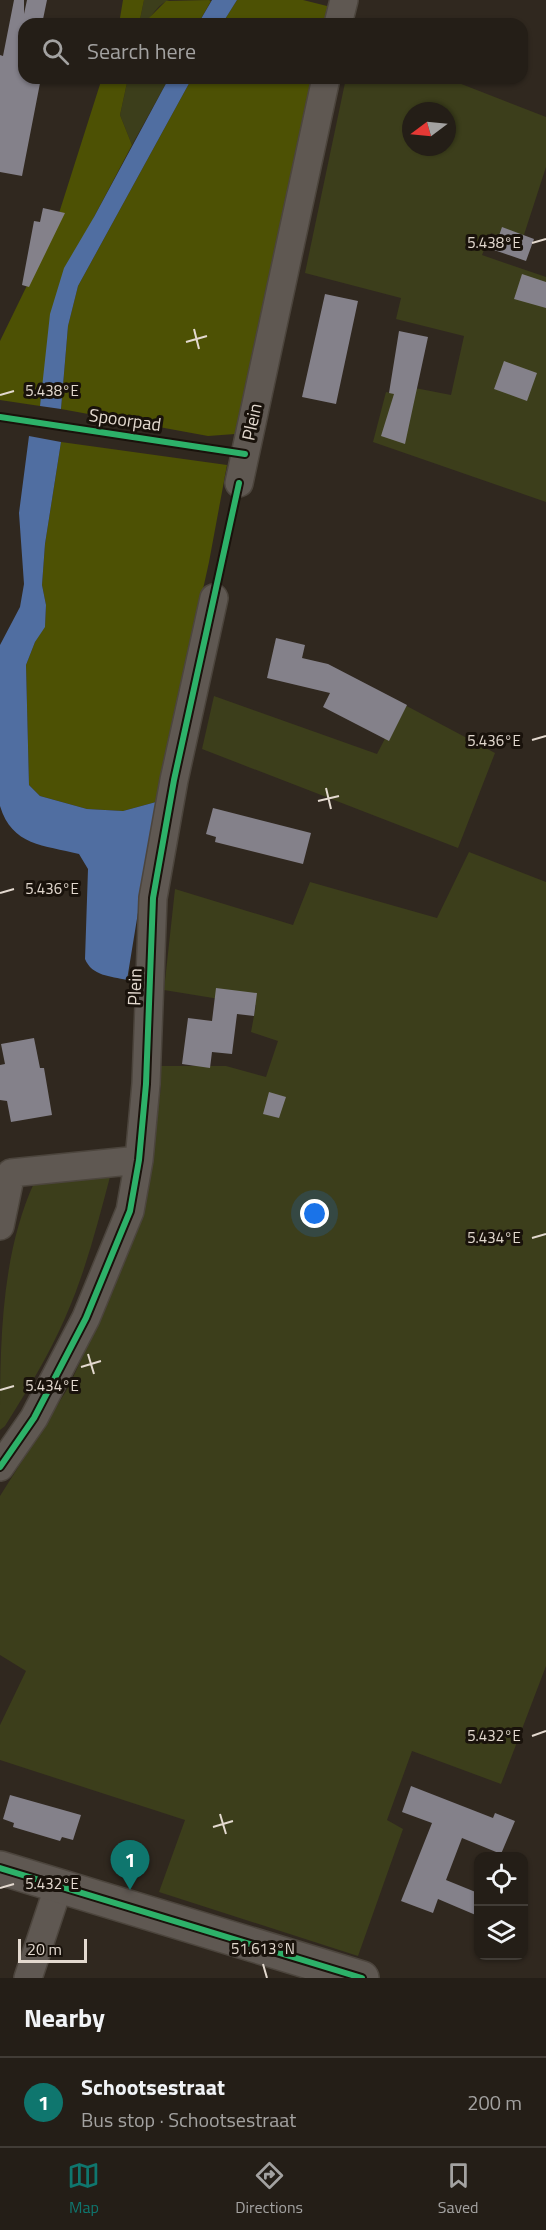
<!DOCTYPE html>
<meta charset="utf-8">
<style>
body{margin:0;font-family:"Titillium Web",sans-serif;background:#302b24;color:#f1f3f6}
.controls{position:absolute;right:18px;bottom:18px;display:grid;overflow:hidden;border-radius:12px;box-shadow:0 2px 4px #0004}
.controls button{width:54px;height:54px;display:grid;place-items:center;padding:0;border:0;border-bottom:2px solid #413c36;background:#241e17;color:#f1f3f6;font:30px sans-serif}
.compass{position:absolute;left:402px;top:102px;width:54px;height:54px;border-radius:50%;background:#241e17;box-shadow:0 2px 4px #0004;rotate:254deg}
.scale{position:absolute;left:18px;bottom:15px;width:69px;box-sizing:border-box;padding-left:6px;border:3px solid #e3d9cf;border-top:0;font-size:16px;line-height:21px;white-space:nowrap;color:#e3d9cf;-webkit-text-stroke:4px #19120b;paint-order:stroke}
.you{position:absolute;left:315px;top:1214px;width:21px;height:21px;margin:-15px;border:4px solid #fff;border-radius:50%;background:#1a73e8;box-shadow:0 0 0 9px #1a73e833}
.badge{display:grid;place-items:center;width:39px;height:39px;border-radius:50%;background:#0f766e;color:#fff;font-size:20px;font-weight:700}
.pin{position:absolute;translate:-50% -50px;filter:drop-shadow(0 2px 3px #0008)}
.pin::after{content:'';position:absolute;top:32px;width:21px;height:18px;background:inherit;clip-path:polygon(0 0,100% 0,50% 100%)}
.list{margin:0;padding:0;list-style:none}
h2{display:flex;justify-content:space-between;align-items:center;height:78px;margin:0;padding:0 24px;font-size:26px}
h2 small{font-size:20px;font-weight:400;color:#a3a2a1}
.list li{display:grid;grid-template-columns:39px 1fr auto;gap:18px;align-items:center;box-sizing:border-box;height:90px;padding:0 24px;border-top:2px solid #413c36}
.list b{display:block;font-size:22px;white-space:nowrap}
.list p{margin:0;font-size:20px;white-space:nowrap;color:#a3a2a1}
.list em{font-size:20px;font-style:normal;color:#a3a2a1}
.icon{flex:none;width:33px;height:33px;fill:none;stroke:currentColor;stroke-width:2;stroke-linecap:round;stroke-linejoin:round}
.map{position:relative;flex:none;width:546px;height:1978px;overflow:hidden}
.search{position:absolute;background:#241e17;box-shadow:0 2px 4px #0004;left:18px;right:18px;top:18px;height:66px;display:flex;align-items:center;gap:15px;box-sizing:border-box;padding:0 21px;border-radius:18px;color:#a3a2a1;font-size:22px}
.sheet{height:168px;background:#241e17}
nav{display:flex;justify-content:space-around;align-items:center;box-sizing:border-box;height:84px;border-top:2px solid #413c36;background:#241e17;font-size:16px;color:#a3a2a1}
nav a{display:grid;justify-items:center;gap:3px}
nav .on{color:#0f766e}
.map>svg:first-child{display:block}
.green{fill:#3c3e1b;fill-rule:evenodd}
.forest{fill:#4d5104}
.water{fill:#506ea1}
.building{fill:#84818a}
.lines{fill:none;stroke-linecap:round;stroke-linejoin:round}
.minor-casing{stroke:#4c453d;stroke-width:30}
.secondary-casing{stroke:#4c453d;stroke-width:36}
.minor{stroke:#5f5852;stroke-width:27}
.secondary{stroke:#5f5852;stroke-width:33}
.cycleway-casing{stroke:#19120b;stroke-width:10}
.cycleway{stroke:#2db169;stroke-width:6}
.ticks{fill:none;stroke:#e3d9cf;stroke-width:2}
.labels{text-anchor:middle;stroke-width:6;stroke-linejoin:round;paint-order:stroke}
.street-label{font-size:18px;fill:#e3d9cf;stroke:#19120b}
.ticks-label{font-size:15px;text-anchor:middle;fill:#e3d9cf;stroke:#19120b;stroke-width:6;stroke-linejoin:round;paint-order:stroke}
</style>
<div class="map">
<svg width="546" height="1978" viewBox="0 0 546 1978">
<rect width="100%" height="100%" fill="#30281f"/>
<path class="green" d="M144,0h26c-9,2 -20,15 -22,24h-9z
M128,78h41l-37,67 -12,-30z
M346,78h100l100,39v50l-25,77 -30,-11 -9,22 64,22v225l-173,-60 13,-50 26,5 3,-9 36,7 13,-59 -68,-17 5,-21 -96,-25zM411,111h36v36h-36z
M214,696l163,58 26,-50 92,49 -37,95 -256,-99z
M469,852l77,30v784l-45,118 -89,-33 -25,69 16,9 -45,127 -199,-64 26,-72 -185,-60v-35l26,-54 -26,-16v-159l68,-108 45,-97 24,-70 14,-63 10,-71v-21h65l40,11 12,-36 -27,-9 5,-27 -92,-15 11,-101 118,36 17,-43 127,36z
M111,1173c-13,49 -25,98 -46,145 -16,37 -38,73 -60,108l-5,4c0,-82 0,-172 34,-247z"/>
<path class="forest" d="M123,0h21l-5,24h-20z
M209,0l2,1 -13,23h-50l1,-6 17,-17z
M237,0h66l28,7 -4,17h-105z
M102,78h26l-8,37 12,30 -38,72 -54,189 -40,-6v-59l53,-109z
M192,78h121l-78,356 -27,2 -147,-27 7,-83 10,-40z
M61,442l166,23 -18,97 -53,240 -33,9 -36,-2 -47,-13 -11,-11 -3,-120 9,-23 10,-16 1,-21 -4,-20 3,-41z"/>
<path class="water" d="M212,0h25l-15,24h-24z
M169,78h23l-114,208 -10,40 -7,83 -21,-3 10,-92 14,-46 30,-51z
M29,436l32,6 -16,102 -3,41 4,20 -1,22 -10,15 -9,23 3,120 11,11 47,13 36,2 33,-9 -29,178c-17,-4 -35,-4 -42,-21l3,-90 -9,-15c-35,-9 -67,-8 -79,-48v-161l20,-38 4,-23 -5,-71z"/>
<path class="building" d="M14,0h10v14l3,-14h20l-5,24h-18v54h17l-19,98 -22,-4v-117l3,1z
M43,208l22,5 -36,74 -7,-2 12,-64 6,1z
M502,227l32,12 -8,22 -32,-11z
M522,274l24,8v26l-32,-9z
M325,294l33,7 -22,103 -34,-7z
M399,331l29,6 -23,107 -24,-8 13,-42 -5,-1z
M504,361l33,12 -10,28 -33,-12z
M276,638l29,7 -3,13 26,6 79,41 -18,36 -66,-34 7,-14 -63,-15z
M213,808l98,25 -8,31 -88,-22 1,-5 -10,-3z
M216,988l41,5 -3,23 -17,-2 -5,40 -20,-2 -2,16 -28,-4 6,-46 24,3z
M34,1038l6,30h4l8,47 -41,7 -4,-21 -7,-1v-35l5,-1 -4,-20z
M269,1092l17,5 -7,21 -16,-4z
M411,1786l82,32 2,-5 20,8 -14,33 -39,-16 -16,42 32,13v23l-40,-17 -5,14 -32,-12 31,-78 -30,-11z
M10,1795l71,20 -8,25 -11,-3 -2,4 -47,-14 1,-4 -11,-4z"/>
<g class="lines">
<defs>
<path id="minor" d="M338,24l6,-24
M239,483l87,-405
M0,1226l11,-53 128,-13
M0,1467l34,-49 52,-100 44,-107 9,-51 7,-76 7,-186 21,-118 40,-182
M28,1978l31,-93"/>
<path id="secondary" d="M0,1868l362,110"/>
</defs>
<use href="#minor" class="minor-casing"/>
<use href="#secondary" class="secondary-casing"/>
<use href="#minor" class="minor"/>
<use href="#secondary" class="secondary"/>
<defs>
<path id="cycleway" d="M0,417l245,37
M0,1467l34,-49 52,-100 44,-107 9,-51 7,-76 7,-186 21,-118 65,-297
M0,1868l362,110"/>
</defs>
<use href="#cycleway" class="cycleway-casing"/>
<use href="#cycleway" class="cycleway"/>
</g>
<path class="ticks" d="M532,243l14,-4M194,329l5,20M186,342l21,-6M0,395l14,-4M532,740l14,-4M326,788l5,21M318,801l21,-5M0,893l14,-4M532,1238l14,-4M88,1354l6,20M81,1367l20,-6M0,1390l14,-4M532,1736l14,-5M220,1814l6,20M213,1827l20,-6M0,1888l14,-4M263,1964l4,14"/>
<g class="labels">
<g class="street-label">
<text transform="translate(125 420) rotate(8)" y="6">Spoorpad</text>
<text transform="translate(252 422) rotate(-78)" y="6">Plein</text>
<text transform="translate(135 987) rotate(-88)" y="6">Plein</text>
</g>
</g>
<g class="ticks-label">
<text x="494" y="248">5.438°E</text>
<text x="52" y="396">5.438°E</text>
<text x="494" y="746">5.436°E</text>
<text x="52" y="894">5.436°E</text>
<text x="494" y="1243">5.434°E</text>
<text x="52" y="1391">5.434°E</text>
<text x="494" y="1741">5.432°E</text>
<text x="52" y="1889">5.432°E</text>
<text x="263" y="1954">51.613°N</text>
</g>
</svg>
<div class="controls">
<button><svg class="icon" aria-label="locate" viewBox="0 0 24 24"><circle cx="12" cy="12" r="6"/><path d="M12 2v4M12 18v4M2 12h4M18 12h4"/></svg></button>
<button><svg class="icon" aria-label="layers" viewBox="0 0 24 24"><path d="M12 4l9 5-9 5-9-5zM3 14l9 5 9-5"/></svg></button>
</div>
<svg class="compass" viewBox="-18 -18 36 36"><path d="M0-13l5 13h-10z" fill="#e53935"/><path d="M0 13l5-13h-10z" fill="#a3a2a1"/></svg>
<div class="scale">20 m</div>
<div class="you"></div>
<div class="pin badge" style="left:130px;top:1890px">1</div>
<div class="search"><svg class="icon" aria-label="search" viewBox="0 0 24 24"><circle cx="10" cy="10" r="6"/><path d="M15 15l6 6"/></svg>Search here</div>
</div>
<section class="sheet">
<h2>Nearby<small></small></h2>
<ul class="list">
<li><span class="badge">1</span><div><b>Schootsestraat</b><p>Bus stop · Schootsestraat</p></div><em>200 m</em></li>
</ul>
</section>
<nav>
<a class="on"><svg class="icon" aria-label="map" viewBox="0 0 24 24"><path d="M3 6l6-2 6 2 6-2v14l-6 2-6-2-6 2zM9 4v14M15 6v14"/></svg>Map</a>
<a><svg class="icon" aria-label="directions" viewBox="0 0 24 24"><path d="M12 3l9 9-9 9-9-9zM9 14v-3h6M13 9l2 2-2 2"/></svg>Directions</a>
<a><svg class="icon" aria-label="saved" viewBox="0 0 24 24"><path d="M7 4h10v16l-5-4-5 4z"/></svg>Saved</a>
</nav>
